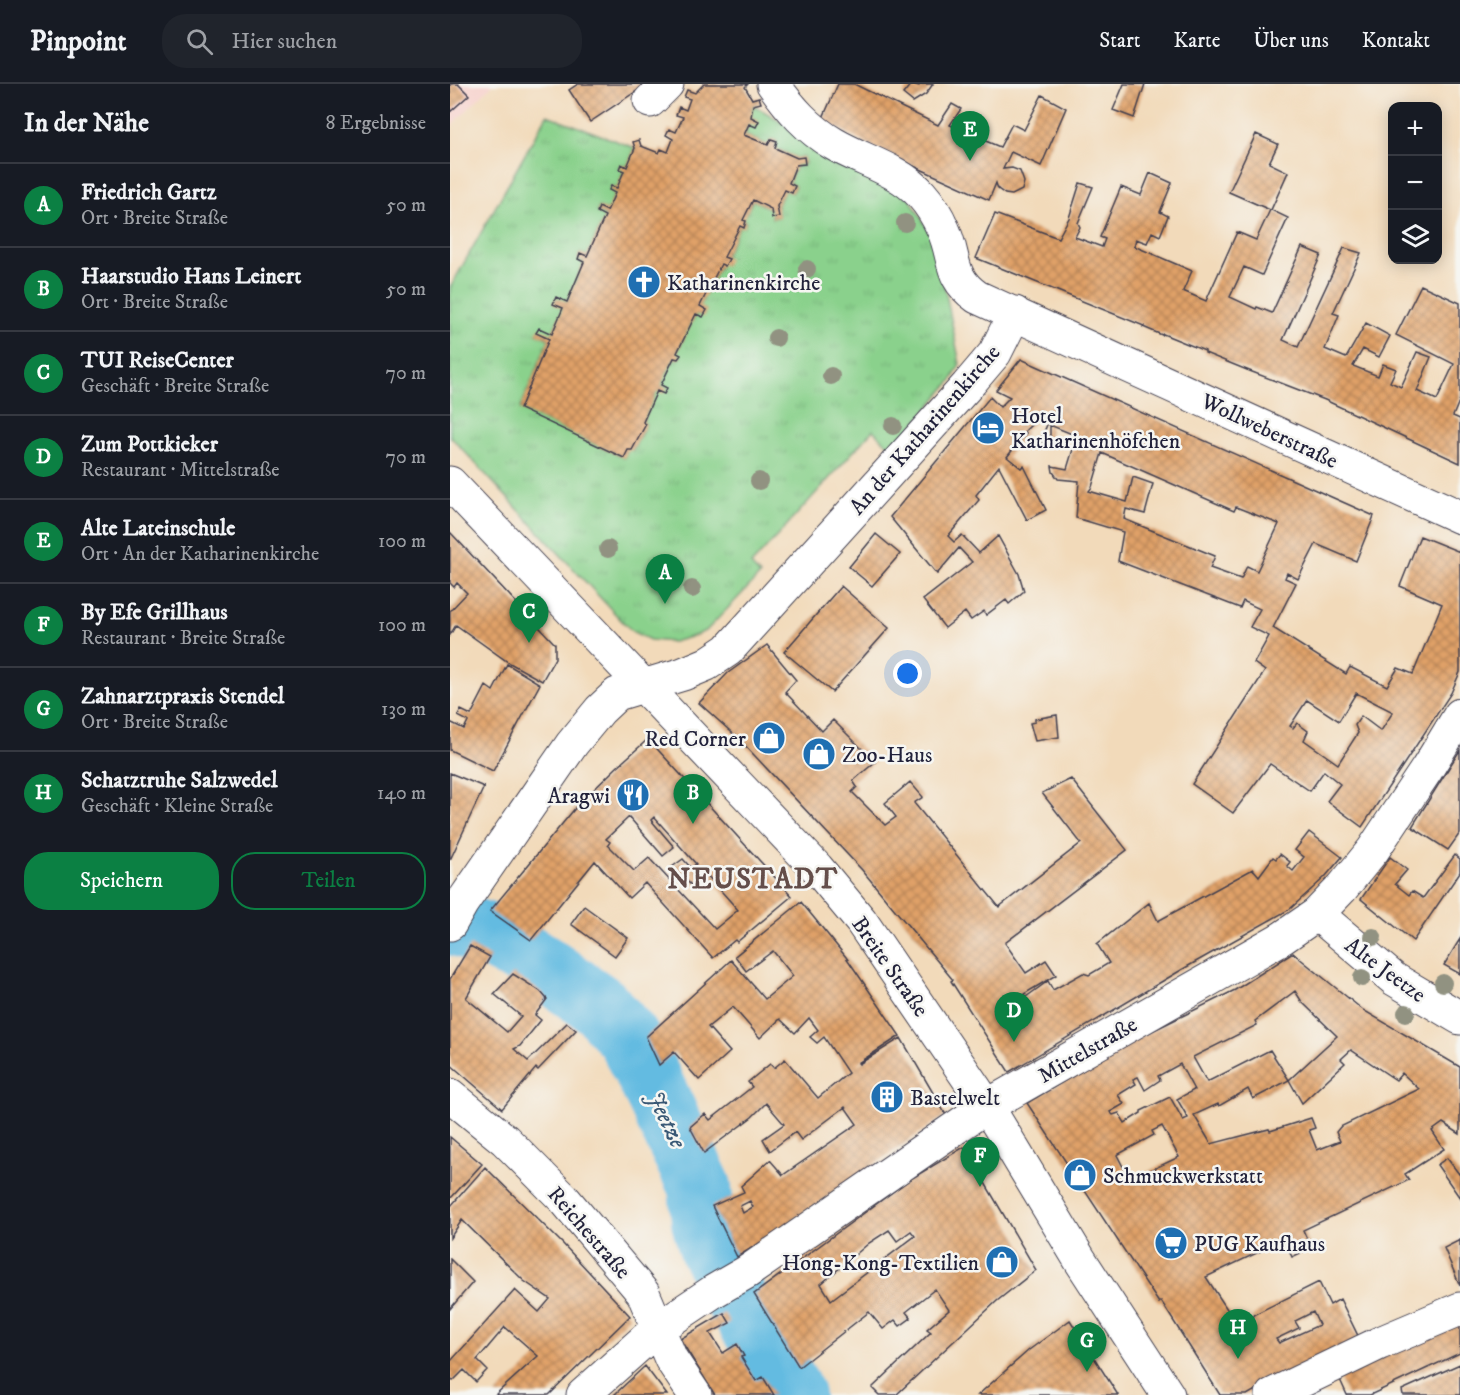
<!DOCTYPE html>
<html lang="de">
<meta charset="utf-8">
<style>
body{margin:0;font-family:"IM FELL DW Pica",serif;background:#20242c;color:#f1f3f6}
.controls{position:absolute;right:18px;top:18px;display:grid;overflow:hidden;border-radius:12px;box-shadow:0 3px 15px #0003}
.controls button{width:54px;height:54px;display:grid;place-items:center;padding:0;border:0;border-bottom:2px solid #363941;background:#171b24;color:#f1f3f6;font:30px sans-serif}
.you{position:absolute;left:458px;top:590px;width:21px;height:21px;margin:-15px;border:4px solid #fff;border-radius:50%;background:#1a73e8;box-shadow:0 0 0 9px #1a73e833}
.badge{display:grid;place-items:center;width:39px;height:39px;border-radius:50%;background:#0b8043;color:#fff;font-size:20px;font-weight:700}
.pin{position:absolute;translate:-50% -50px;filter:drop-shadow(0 2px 3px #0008)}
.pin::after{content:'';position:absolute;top:32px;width:21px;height:18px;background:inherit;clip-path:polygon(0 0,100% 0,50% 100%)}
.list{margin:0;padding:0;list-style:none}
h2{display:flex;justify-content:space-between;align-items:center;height:78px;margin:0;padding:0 24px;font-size:26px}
h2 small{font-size:20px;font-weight:400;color:#9ea1a6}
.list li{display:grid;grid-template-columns:39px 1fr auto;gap:18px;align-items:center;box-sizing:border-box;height:84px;padding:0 24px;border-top:2px solid #363941}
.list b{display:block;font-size:22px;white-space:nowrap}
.list p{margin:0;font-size:20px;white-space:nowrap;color:#9ea1a6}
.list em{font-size:20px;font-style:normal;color:#9ea1a6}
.actions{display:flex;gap:12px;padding:18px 24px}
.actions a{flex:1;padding:14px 0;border:2px solid #0b8043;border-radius:24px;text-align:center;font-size:21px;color:#0b8043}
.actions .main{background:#0b8043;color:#fff}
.icon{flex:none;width:33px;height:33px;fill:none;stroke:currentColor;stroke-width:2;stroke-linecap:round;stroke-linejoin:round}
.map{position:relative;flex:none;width:1010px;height:1311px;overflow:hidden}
header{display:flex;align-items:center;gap:36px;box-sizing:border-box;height:84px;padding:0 30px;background:#171b24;border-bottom:2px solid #363941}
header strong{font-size:28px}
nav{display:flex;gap:33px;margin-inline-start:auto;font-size:21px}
.search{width:420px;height:54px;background:#20242c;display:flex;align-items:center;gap:15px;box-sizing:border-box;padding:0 21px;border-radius:24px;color:#9ea1a6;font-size:22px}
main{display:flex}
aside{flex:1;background:#171b24}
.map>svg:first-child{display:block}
.built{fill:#f7d0cb}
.grass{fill:url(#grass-tufts);stroke:#567a64;stroke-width:1.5}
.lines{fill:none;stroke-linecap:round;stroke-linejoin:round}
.river{stroke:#64bbe1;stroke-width:64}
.building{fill:url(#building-cross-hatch);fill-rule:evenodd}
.minor-casing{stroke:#413e4e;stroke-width:35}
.minor{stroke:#fff;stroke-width:33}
.tree{fill:#919281}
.labels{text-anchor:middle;stroke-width:5;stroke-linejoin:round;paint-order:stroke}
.poi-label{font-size:22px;fill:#22223b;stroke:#f6f6f2;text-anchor:start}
.street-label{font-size:22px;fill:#22223b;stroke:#f6f6f2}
.water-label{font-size:24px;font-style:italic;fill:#395875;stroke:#f6f6f2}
.district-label{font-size:28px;font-weight:bold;letter-spacing:1.5px;fill:#644e4a;stroke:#f6f6f2}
</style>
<header>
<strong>Pinpoint</strong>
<div class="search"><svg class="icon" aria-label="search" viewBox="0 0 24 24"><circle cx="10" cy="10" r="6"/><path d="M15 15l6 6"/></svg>Hier suchen</div>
<nav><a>Start</a><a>Karte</a><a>Über uns</a><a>Kontakt</a></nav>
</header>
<main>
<aside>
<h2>In der Nähe<small>8 Ergebnisse</small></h2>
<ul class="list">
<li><span class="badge">A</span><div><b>Friedrich Gartz</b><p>Ort · Breite Straße</p></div><em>50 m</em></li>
<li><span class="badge">B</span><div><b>Haarstudio Hans Leinert</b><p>Ort · Breite Straße</p></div><em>50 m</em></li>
<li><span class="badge">C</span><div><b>TUI ReiseCenter</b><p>Geschäft · Breite Straße</p></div><em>70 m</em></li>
<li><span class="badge">D</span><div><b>Zum Pottkieker</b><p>Restaurant · Mittelstraße</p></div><em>70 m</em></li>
<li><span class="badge">E</span><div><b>Alte Lateinschule</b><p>Ort · An der Katharinenkirche</p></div><em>100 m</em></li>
<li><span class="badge">F</span><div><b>By Efe Grillhaus</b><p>Restaurant · Breite Straße</p></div><em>100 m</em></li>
<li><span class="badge">G</span><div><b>Zahnarztpraxis Stendel</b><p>Ort · Breite Straße</p></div><em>130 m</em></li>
<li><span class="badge">H</span><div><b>Schatztruhe Salzwedel</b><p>Geschäft · Kleine Straße</p></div><em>140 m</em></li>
</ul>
<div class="actions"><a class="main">Speichern</a><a>Teilen</a></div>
</aside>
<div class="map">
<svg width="1010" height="1311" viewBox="0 0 1010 1311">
<defs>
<pattern id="grass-tufts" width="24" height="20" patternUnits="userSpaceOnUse" patternTransform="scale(1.5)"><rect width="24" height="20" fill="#8ad18c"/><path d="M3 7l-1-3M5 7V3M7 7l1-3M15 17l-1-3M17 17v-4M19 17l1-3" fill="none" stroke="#77b37a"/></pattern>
<pattern id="building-cross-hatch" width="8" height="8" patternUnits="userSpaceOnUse" patternTransform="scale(1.5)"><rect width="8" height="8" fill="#e0a167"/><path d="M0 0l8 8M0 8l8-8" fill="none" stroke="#b58356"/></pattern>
</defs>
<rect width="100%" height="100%" fill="#f6f6f2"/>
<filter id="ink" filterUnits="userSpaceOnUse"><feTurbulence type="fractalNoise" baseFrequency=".0167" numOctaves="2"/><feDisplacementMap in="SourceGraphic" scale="12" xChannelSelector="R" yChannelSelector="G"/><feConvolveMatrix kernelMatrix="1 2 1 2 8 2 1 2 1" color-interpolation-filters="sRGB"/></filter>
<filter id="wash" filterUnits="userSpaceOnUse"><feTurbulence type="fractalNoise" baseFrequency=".008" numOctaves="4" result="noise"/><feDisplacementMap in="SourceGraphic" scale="24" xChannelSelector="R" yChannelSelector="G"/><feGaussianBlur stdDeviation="1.35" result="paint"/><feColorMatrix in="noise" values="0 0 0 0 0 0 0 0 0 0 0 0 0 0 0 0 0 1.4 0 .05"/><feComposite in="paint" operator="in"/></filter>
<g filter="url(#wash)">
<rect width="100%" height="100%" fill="#f2daba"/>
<path class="built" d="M0,0h43l-43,43z"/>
<path class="grass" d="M303,21l155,90 28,48 24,121 -8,16 -59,70 -20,-20 -122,135 9,10 -53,55 -10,5 -24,7 -23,-2 -17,-8 -13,-13 -170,-183v-148l97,-173 88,33 -8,19 -6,-3 -2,4 5,3 -7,17 -6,-2 -2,4 6,3 -8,18 -8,-4 -2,5 8,4 -18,40 -7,-3 -2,6 6,3 -17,40 -10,-4 -3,6 9,4 -11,26 -16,-1 13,6 -29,70 104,49 4,-8h5l13,-26 -3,-2 14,-31 10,-3 -6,-3 13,-27 4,1 3,-3 -4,-3 19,-39 7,2 3,-6 -6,-4 40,-80 4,1 2,-6 -3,-1 10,-20 18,9 1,9 7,-1 -2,-11 8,-16 7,3 3,-7 -6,-3 7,-18 9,-1 -1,-7 -7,1 -22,-10 2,-7 -6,-2 -3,6 -23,-10 4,-11 9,-3 -7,-4z"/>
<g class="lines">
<path class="river" d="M0,838l36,12 46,25 68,47 28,32 22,42 50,107 3,35 8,27 29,57 53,89"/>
</g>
<g id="blocks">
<path class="building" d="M0,0h8l11,11 -19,17z
M128,0h69l-57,38 -21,-32z
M254,0h44l-3,3 7,12 7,-2 2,6 -8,2 -2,12 8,4 -3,6 -7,-3 -5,11 24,10 3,-6 6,2 -2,7 22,10 7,-1 1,7 -9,1 -7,18 6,3 -3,7 -7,-3 -8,16 2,11 -7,1 -1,-9 -18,-9 -10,20 3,1 -2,7 -4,-2 -16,31 5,2 -4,7 -4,-2 -21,42 7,4 -4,7 -7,-3 -19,39 4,2 -3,4 -4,-1 -13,27 6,3 -3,6 -7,-3 -14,31 3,2 -14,26h-4l-4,8 -104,-49 29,-70 -13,-6 3,-5 13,6 11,-26 -10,-4 3,-7 11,5 17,-40 -6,-3 2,-6 7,3 18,-40 -8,-4 2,-5 8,4 8,-18 -6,-3 2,-4 6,2 7,-17 -5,-2 2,-5 6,3 8,-19 -2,-6 6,-2 2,6 18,7 2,-4 7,3 5,-13 -7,-4 3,-6 7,3 7,-15 -7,-2 3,-8 7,3 4,-11 -6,-2 3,-7 8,3z
M388,0h16l84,41 14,-21 9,5 -11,16 11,5 2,-5 8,3 -2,6 31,13 12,-23 12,6 18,-35 24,13 -25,58 -30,-14 -8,17 9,-1 8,3 4,11 -2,8 -10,5 -7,-1 -7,-5 -2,-6 -7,17 -102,-46 -65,-34z
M461,0l8,2 2,-2h12l-7,10 -13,8 -10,-8z
M674,0h21l-11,34 -21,-8z
M806,50l22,10 -9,19 19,9 -17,38 17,8 -26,57 -18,-8 -14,30 26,12 1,-2 15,6 30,-66 19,8 -38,85 15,7 46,-99 17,5 -28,60 6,2 -14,34 21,9 20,-35 24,13 -11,21 -16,-8 -10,17 25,10 5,-12 13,5 -6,13 11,5 16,-35 14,5 -14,34 20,9 17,-36 -58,-29 25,-50 39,18v96l-7,17 7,3v44l-135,-63 -78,-30 -42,-17v-2l-42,-17 -1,1 -19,-8 1,-1 -168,-68 19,-44 63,24 11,-20 11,-35 13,4 -15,36 2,4 -5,10 27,10 3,-8 -5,-2 21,-50 20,8 9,-22 22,10 -12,29 8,4 -8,20 -8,-4 -5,11 -11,-4 -2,7 58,25 -9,20 23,10 31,-69 19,8 14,-30 -41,-18z
M571,275l353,157 -18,45 -40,-17 -18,35 -11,-6 -2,5 11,5 -23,45 73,46 4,-7 37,19 11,-18 15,6 29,-70 -42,-18 20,-50 40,16v120l-9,21 -89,134 -35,-26 13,-17 -16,-13 -14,20 -40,-27 -37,49 -41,-29 73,-113 -11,-8 15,-27 -19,-9 10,-18 -17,-8 -3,7 -122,-47 5,-29 -47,-14 3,-37 -21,-2 -5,-7 -1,-6 15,3 10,-33 -27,-11v21l-10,-5 10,-23 -8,-4 -17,17 1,2 -19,24 14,11 3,-2 22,44 -19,10 -28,-54 -23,29 3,5 -31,36 6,6 8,-7 17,18 19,-17 21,38 5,17 -15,13 -3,-4 -20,15 -2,-4 -13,9 -6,-8 -20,16 -22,-28 49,-38 -13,-14 -22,26 -47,-57 100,-120 10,10 10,-10 -14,-7zM652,369l132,58 2,-4 43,17 -22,47 -10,-5 -6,13 -31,-11 5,-12 -91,-37 2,-10 19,5 8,-30 -20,-7 -6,25 -38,-11 3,-4zM906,609l37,19 -12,19 -20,-15 -6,9 3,8 -20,31 -34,-24 4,-9 -11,-8 -4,5 -3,-2 17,-26 32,21z
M0,448l105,112v14l-13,23 -34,-19 -52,-37 -6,10v-24l17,-18 -10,-10 -3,4 -4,-4z
M426,450l24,20 -28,32 -23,-19z
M391,502l48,42 -57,64 -48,-40z
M317,561l29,35 -11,12 37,39 11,-11 42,42 -22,19 4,6 -5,5 33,33 11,-8 -11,-14 25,-21 13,15 -9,6 85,104 82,-64 -39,-50 29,-14 56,71 -122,93 21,30 20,-13 10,15 -32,19 2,3 22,-16 5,9 30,-17 6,2 20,-12 -12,-19 52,-41 9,18 95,-52 6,7 14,-19 3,2 4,-5 10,8 -3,4 6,5 11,-14 -9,-7 14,-18 33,25 -17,20 -35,32 -107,60 -174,103 -58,-91 2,-1 -91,-110 -123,-131 -40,-36 29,-30z
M57,580l33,20 -47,87 -43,-21v-28l14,7 4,-8 -10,-5 3,-6 10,5 15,-29 7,5z
M607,631l2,22 -24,4 -5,-18 5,-1v-3z
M198,655l144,157 -55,46 -2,-2 -22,18 -68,-75 -16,15 -34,-37 -64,79 -41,-29 87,-105 40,-39zM179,733l34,39 11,-9 -23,-27 3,-3 42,47 -5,4 -8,-9 -11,8 9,10 1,-1 10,10 14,-12 32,36 -23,19 -66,-71 -15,13 -26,-26 2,-3 -4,-3z
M1010,666v83l-12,17 -36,-23z
M0,689l34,14 -34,73z
M1005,771l5,4v13l-47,69 -52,-42 29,-42 17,13 -12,14 14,11 3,-4 11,7z
M351,818l45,55 54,79 -42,27 1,1 42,-26 45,77 -175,121 -34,21 -25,-51 32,-14 -3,-6 29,-26 13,15 74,-51 -12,-17 -44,33 -6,-8 -25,19 -7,-12 21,-15 -18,-21 -14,14 -48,36 -14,-26 15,-13 5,6 42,-33 -4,-5 22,-18 4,4 11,-9 33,39 30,-25 -24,-36 -7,6 -7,-6 8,-7 -9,-12 -14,15 -15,-14 -20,19 -27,-31 -25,20 22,25 -31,28 -25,-28 -15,13 -13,-28 85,-77 34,39 28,-23 -20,-25 -27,20 -11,-15zM300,1117l3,6 -10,6 -3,-7z
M134,822l44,32 -13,18 -44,-32z
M1010,855v35l-16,-9z
M20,862l20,11 -24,41 41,34 14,-16 -27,-22 19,-20 27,17 7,8 -12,16 6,5 -21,26 -6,3 14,12 39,-38 9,7 -38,40 -2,-2 -34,41 -52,-45v-85z
M843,869l70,57 97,57v67l-17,-11 -11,8 12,18 -39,25 4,6 -106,50 8,18 -19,9 -8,-17 -78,37 36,55 13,-5 -3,-5 1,-7 66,-33 11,23 10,-6 21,43 -95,42 -19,11h-27l-59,-94 -2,2 -132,-200 111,-65 97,-48zM845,907l7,11 35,34 -48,44 13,23 43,-40 -4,-4 10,-9 45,30 6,-7 17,16 -79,38 -4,5 4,9 -23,9 -8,-20 6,-2 -4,-10 -41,13 -1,-2 -58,15 -17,-29 24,-11 1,2 29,-17 5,10 36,-19 -19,-30 -63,32 -14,-25 64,-32 -2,-4zM730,980l14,26 -17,9 11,19 -5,2 -13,-23 -29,14v2l-16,10 -6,-10 -6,2 -3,-3 14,-8 -6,-9 18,-11 -3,-5 5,-2 7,13 15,-10 -2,-4zM712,1042l17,31 -49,23 -13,-25 37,-20 -2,-4zM863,1228l6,13 -40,18 -3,-4 23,-11 -4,-7z
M0,1053l32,27 -32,35z
M514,1063l72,123 -39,31 -101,94h-17l-7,-7 59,-56 -4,-3 22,-19 -14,-21 -29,23 5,6 -11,8 -5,-6 -12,9 -14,-17 -70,55 -45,-73 155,-114zM439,1146l8,11 14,-10 4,5 -84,64 -10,-16 48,-41z
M997,1074l12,16 1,-1v25l-23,-33z
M35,1083l78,77 67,72 -81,79h-54l43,-39 -33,-29 -28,33 10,10 -11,12 -12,-12 -11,11 -3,-2v-17l65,-72 24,22 11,-13 -26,-18 -62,-61 -12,18v-31z
M1010,1156v46l-16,-38z
M0,1175l23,23 -23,27z
M274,1229l6,10 -20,10 13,20 14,-9 7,12 -3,1 15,24 7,-4 11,18h-59l-35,-56z
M1010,1235v34l-90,42h-23l-10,-22z
M620,1236l48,75h-140l51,-45z
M1010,1280v31h-57l-1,-5z
M195,1282l22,29h-53z"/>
</g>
</g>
<g filter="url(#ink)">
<use href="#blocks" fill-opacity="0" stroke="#413e4e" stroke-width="1.5"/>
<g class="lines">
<defs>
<path id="minor" d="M323,0c17,24 35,45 61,60 29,17 64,25 87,50 9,10 17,23 22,35 13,28 5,48 34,68l483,220
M200,17l17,-17
M0,399l367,385 44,53 126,185 93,154 88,135
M867,830l77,65 66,39
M0,840l12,-21 110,-159 28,-34 17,-16 66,-20 24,-10 21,-14 239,-264 28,-33 20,-40
M0,1011l55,45 59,59 79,94 28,66 24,36
M133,1311l74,-66 57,-38 33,-19 240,-166 295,-168 35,-24 25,-26 31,-38 54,-81 33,-54
M822,1311l108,-52 80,-34"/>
</defs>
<use href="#minor" class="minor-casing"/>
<use href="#minor" class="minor"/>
</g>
<g class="tree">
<circle cx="455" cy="139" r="9"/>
<circle cx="357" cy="185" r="9"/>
<circle cx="326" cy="254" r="9"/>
<circle cx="381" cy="292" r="9"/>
<circle cx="443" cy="342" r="9"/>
<circle cx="309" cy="397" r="9"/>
<circle cx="158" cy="465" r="9"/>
<circle cx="242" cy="505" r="9"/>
<circle cx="923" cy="853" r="9"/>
<circle cx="912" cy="894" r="9"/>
<circle cx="993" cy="899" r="9"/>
<circle cx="956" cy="929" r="9"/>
</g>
</g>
<defs>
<symbol id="church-disc" viewBox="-11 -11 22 22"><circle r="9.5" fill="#1f6fb2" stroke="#f6f6f2"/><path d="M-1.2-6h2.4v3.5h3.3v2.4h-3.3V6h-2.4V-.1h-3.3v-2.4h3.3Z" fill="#fff"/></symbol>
<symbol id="hotel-disc" viewBox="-11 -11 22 22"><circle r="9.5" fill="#1f6fb2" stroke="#f6f6f2"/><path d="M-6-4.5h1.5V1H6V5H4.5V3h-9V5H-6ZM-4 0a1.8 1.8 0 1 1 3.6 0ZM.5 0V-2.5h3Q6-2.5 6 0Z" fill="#fff"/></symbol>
<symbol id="shop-disc" viewBox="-11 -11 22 22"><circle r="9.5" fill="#1f6fb2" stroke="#f6f6f2"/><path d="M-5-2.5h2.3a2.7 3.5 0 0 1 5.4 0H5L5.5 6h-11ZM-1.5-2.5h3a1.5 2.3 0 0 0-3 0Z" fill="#fff"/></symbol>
<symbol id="restaurant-disc" viewBox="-11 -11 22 22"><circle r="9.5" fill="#1f6fb2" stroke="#f6f6f2"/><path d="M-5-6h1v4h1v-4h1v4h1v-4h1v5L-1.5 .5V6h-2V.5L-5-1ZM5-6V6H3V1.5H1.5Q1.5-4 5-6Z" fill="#fff"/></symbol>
<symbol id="building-disc" viewBox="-11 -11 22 22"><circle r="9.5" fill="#1f6fb2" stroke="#f6f6f2"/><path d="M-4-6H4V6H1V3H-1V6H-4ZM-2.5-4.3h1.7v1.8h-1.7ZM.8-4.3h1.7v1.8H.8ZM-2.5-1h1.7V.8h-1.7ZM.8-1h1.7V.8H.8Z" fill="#fff"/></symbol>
<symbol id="supermarket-disc" viewBox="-11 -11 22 22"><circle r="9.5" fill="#1f6fb2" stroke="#f6f6f2"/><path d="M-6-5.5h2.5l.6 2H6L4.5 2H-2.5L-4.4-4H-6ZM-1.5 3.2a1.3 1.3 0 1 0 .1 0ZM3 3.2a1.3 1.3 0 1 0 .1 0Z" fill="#fff"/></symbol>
</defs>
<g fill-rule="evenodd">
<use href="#church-disc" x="175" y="179" width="38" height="38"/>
<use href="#hotel-disc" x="519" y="325" width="38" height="38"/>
<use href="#shop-disc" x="300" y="635" width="38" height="38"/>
<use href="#shop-disc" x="350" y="651" width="38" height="38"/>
<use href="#restaurant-disc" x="164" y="692" width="38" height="38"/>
<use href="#building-disc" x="418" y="994" width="38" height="38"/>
<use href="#shop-disc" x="611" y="1072" width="38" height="38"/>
<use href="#supermarket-disc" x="702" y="1140" width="38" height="38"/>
<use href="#shop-disc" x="533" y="1159" width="38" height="38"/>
</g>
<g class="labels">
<g class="poi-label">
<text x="217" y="206">Katharinenkirche</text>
<text x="561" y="339">Hotel<tspan x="561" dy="25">Katharinenhöfchen</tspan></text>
<text x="296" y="662" text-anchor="end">Red Corner</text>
<text x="392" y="678">Zoo-Haus</text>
<text x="160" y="719" text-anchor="end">Aragwi</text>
<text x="460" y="1021">Bastelwelt</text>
<text x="653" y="1099">Schmuckwerkstatt</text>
<text x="744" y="1167">PUG Kaufhaus</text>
<text x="529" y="1186" text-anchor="end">Hong-Kong-Textilien</text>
</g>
<g class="street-label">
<text transform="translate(474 345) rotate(-49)" y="8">An der Katharinenkirche</text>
<text transform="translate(820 346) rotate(25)" y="8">Wollweberstraße</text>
<text transform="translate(441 882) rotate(55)" y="8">Breite Straße</text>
<text transform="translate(936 885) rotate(36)" y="8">Alte Jeetze</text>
<text transform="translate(637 965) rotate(-30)" y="8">Mittelstraße</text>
<text transform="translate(140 1148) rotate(49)" y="8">Reichestraße</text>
</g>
<g class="water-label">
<text transform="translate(217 1035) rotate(64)" y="8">Jeetze</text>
</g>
<g class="district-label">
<text x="303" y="804">NEUSTADT</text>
</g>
</g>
</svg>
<div class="controls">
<button>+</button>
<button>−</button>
<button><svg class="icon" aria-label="layers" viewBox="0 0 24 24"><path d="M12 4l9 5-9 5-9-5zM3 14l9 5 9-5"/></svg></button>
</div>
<div class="you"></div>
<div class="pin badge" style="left:215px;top:520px">A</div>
<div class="pin badge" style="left:243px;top:740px">B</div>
<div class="pin badge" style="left:79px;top:559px">C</div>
<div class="pin badge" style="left:564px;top:958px">D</div>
<div class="pin badge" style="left:520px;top:77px">E</div>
<div class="pin badge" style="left:530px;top:1103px">F</div>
<div class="pin badge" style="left:637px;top:1288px">G</div>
<div class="pin badge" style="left:788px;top:1275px">H</div>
</div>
</main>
